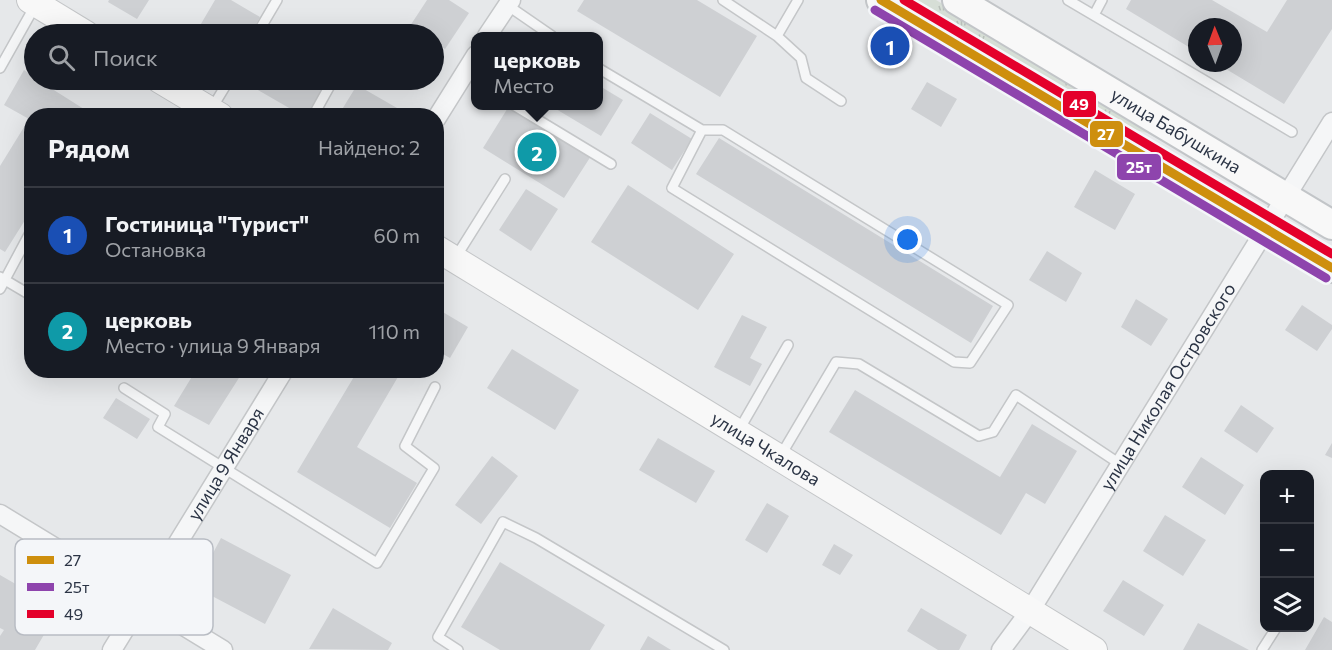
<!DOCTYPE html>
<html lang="ru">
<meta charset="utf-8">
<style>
body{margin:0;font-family:Commissioner,sans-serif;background:#242831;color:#f1f3f6}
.controls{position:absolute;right:18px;bottom:18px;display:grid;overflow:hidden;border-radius:12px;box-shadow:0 6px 24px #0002}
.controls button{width:54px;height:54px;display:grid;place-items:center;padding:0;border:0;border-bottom:2px solid #363941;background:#171b24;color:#f1f3f6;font:30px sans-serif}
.compass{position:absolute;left:1188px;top:18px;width:54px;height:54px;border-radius:50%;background:#171b24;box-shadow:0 6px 24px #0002;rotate:359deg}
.you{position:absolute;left:908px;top:240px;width:21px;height:21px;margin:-15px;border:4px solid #fff;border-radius:50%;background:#1a73e8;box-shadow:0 0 0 9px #1a73e833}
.badge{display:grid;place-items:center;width:39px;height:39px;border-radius:50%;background:#8c9099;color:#fff;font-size:20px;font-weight:700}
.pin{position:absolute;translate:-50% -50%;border:3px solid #fff;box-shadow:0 2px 6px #0006}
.popup{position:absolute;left:471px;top:32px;width:132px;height:78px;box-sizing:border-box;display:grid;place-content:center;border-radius:12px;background:#171b24;filter:drop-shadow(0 2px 4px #0005);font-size:20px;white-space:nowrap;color:#9ea1a6}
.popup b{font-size:22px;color:#f1f3f6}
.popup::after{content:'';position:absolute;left:50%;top:100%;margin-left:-12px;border:12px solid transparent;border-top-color:#171b24}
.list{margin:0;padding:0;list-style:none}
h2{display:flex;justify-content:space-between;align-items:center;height:78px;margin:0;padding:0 24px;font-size:26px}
h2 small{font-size:20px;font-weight:400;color:#9ea1a6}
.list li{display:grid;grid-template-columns:39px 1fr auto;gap:18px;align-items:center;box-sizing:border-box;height:96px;padding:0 24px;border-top:2px solid #363941}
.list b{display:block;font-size:22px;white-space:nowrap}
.list p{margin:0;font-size:20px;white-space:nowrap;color:#9ea1a6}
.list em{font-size:20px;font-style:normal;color:#9ea1a6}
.icon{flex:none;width:33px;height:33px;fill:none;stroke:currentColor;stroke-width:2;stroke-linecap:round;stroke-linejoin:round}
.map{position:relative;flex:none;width:1332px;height:650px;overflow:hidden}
.search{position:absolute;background:#171b24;box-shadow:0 6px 24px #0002;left:24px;top:24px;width:420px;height:66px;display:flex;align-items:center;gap:15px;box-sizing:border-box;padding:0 21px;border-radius:33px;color:#9ea1a6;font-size:22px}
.panel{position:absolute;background:#171b24;box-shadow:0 6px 24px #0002;left:24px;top:108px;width:420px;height:270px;border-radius:24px}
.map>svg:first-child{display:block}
.grass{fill:url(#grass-tufts)}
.building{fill:#ced0d3}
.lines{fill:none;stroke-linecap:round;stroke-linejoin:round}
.lane-casing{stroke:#c4c6c8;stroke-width:12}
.street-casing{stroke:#c4c6c8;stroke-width:21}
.secondary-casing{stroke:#c4c6c8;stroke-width:28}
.primary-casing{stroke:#c2c5c8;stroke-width:32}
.lane{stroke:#f5f6f7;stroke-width:9}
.street{stroke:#f5f6f7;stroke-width:18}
.secondary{stroke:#f8f8f8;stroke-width:26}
.primary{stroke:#f8f8f8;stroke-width:28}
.bus-1-casing{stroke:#f4f6f9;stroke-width:14}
.bus-2-casing{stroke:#f4f6f9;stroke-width:14}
.bus-3-casing{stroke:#f4f6f9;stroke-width:14}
.bus-1{stroke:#ce8f0e;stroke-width:9}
.bus-2{stroke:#8e44ad;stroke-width:9}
.bus-3{stroke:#e4002b;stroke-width:9}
.labels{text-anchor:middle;stroke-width:4.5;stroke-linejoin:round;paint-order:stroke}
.street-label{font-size:18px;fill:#2b3445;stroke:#f4f6f9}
.key{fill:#f4f6f9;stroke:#b8bcc3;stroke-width:1.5}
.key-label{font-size:16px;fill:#2b3445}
.line-badge{stroke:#f4f6f9;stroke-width:2}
.badge-label{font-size:16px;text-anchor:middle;font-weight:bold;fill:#fff}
</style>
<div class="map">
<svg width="1332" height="650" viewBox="0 0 1332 650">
<defs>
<pattern id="grass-tufts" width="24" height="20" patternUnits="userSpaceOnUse" patternTransform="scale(1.5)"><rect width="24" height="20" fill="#d6ded6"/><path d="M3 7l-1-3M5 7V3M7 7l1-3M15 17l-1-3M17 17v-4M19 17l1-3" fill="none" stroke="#b8bfb9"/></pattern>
</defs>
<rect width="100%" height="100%" fill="#e6e8ea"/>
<path class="grass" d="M907,0h29l301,181 -90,-48 -42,-12z"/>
<path class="building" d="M109,0h40l-12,19 -29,-17z
M215,0h16l29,17 -10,17h-55z
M427,0h22l20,13 -24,36 -11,-7v-8h-12l-12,-8z
M584,0h113l60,36 -37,61 -143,-86z
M1131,0h81l55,32 20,-32h45v29l-48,75 -68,-41h17v-36h-36v25l-71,-43z
M24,70l10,7v3h4l57,36h-63v93l-27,43 -5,-3v-83l29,-47 -25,-14z
M253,80h77l-21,36h-6l-54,-31z
M927,82l30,17 -16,28 -30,-18z
M357,85l47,27 -2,4h-64z
M598,85l25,15 -22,36 -50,-30h47z
M509,106l82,50 -27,42 -81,-50z
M650,113l42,26 -20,31 -41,-27z
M719,138l274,168 -22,37 -275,-169z
M1095,170l40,24 -20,36 -41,-23z
M628,185l106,69 -36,56 -107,-68z
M526,189l32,20 -27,42 -32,-21z
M1047,251l35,22 -16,29 -37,-22z
M1136,299l32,20 -17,27 -30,-19z
M1302,305l30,20v4l-15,22 -32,-21z
M436,308l32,19 -18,31 -14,-8z
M742,315l25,12 -17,31 12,6 -12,22 -36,-19z
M512,349l67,41 -24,40 -68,-42z
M196,370h48l-35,55 -35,-19z
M358,370h44l-45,77 60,36 -27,45 -93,-56z
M855,390l145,87 32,-53 45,27 -32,53 -19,-11 -25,42 -172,-103z
M116,398l34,21 -13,20 -34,-21z
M1241,405l33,23 -17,25 -33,-22z
M658,438l57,33 -19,32 -57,-33z
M1332,443v15l-7,-3z
M492,456l26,20 -37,48 -26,-19z
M1201,457l43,28 -19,30 -43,-28z
M767,503l22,13 -22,37 -22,-13z
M1165,515l41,25 -23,36 -40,-25z
M221,538l70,37 -26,49 -70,-37z
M834,544l19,11 -13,20 -18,-10z
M500,562l105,63 -15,25h-90l-39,-23z
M0,575l59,34 -24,41h-35v-14l4,-6 -4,-2z
M1123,580l41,25 -20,31 -41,-25z
M333,608l59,35 -4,7 -79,-1z
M921,608l46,27 -8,15h-21l-31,-19z
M1324,617l8,5v28h-27z
M1198,623l51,27h-66z
M648,636l23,14h-31z"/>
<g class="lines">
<defs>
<path id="lane" d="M723,0l54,36 24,22 5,20 35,23
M1068,0l224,132
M507,5l45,31
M1094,15l8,-15
M257,34l20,-34
M777,36l21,-36
M0,68l36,-64
M598,68l104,62h21l285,175 -38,58 -16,-1 -282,-174 30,-58
M515,106l96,58
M212,108l17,-28
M313,116l20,-36
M456,257l49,-78
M0,277l32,19
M0,289l32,-60
M124,388l41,26 -7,13 219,136 57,-95 -29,-22 30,-59
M739,430l49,-85
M781,455l55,-93 23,2 120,72 14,-4 23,-37 104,69
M458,650l-20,-13 65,-115 33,16 188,112
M1262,650l14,-22"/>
<g id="street">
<path d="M487,36l24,-36"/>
<path d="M436,119l40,-64"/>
<path d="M0,514l223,136"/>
<path id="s1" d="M112,650l172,-280"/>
<path id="s2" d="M1001,650l29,-39 302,-489"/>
</g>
<g id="secondary">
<path d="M30,0l56,34"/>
<path d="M160,80l60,36"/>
<path id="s3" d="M436,248l658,402"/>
</g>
<g id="primary">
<path d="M881,0l451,268"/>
<path id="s4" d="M957,0l375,225"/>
</g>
</defs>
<use href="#lane" class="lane-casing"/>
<use href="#street" class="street-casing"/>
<use href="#secondary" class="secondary-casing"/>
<use href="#primary" class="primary-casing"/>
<use href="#lane" class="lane"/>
<use href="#street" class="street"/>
<use href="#secondary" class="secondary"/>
<use href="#primary" class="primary"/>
<defs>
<path id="bus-1" d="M881,0l451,268"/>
<path id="bus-2" d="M875,10l451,268"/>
<path id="bus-3" d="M904,0l428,254"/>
</defs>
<use href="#bus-1" class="bus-1-casing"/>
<use href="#bus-2" class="bus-2-casing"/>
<use href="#bus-3" class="bus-3-casing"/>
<use href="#bus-1" class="bus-1"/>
<use href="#bus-2" class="bus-2"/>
<use href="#bus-3" class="bus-3"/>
</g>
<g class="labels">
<g class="street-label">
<text dy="6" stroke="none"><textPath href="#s4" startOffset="255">улица Бабушкина</textPath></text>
<text dy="6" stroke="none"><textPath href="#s2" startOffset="312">улица Николая Островского</textPath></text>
<text dy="6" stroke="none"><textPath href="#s3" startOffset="386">улица Чкалова</textPath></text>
<text dy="6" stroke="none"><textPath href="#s1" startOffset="218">улица 9 Января</textPath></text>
</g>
</g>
<rect x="15" y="539" width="198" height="96" rx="9" class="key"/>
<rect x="27" y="556" width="27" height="8" fill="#ce8f0e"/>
<rect x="27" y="583" width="27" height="8" fill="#8e44ad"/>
<rect x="27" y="610" width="27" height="8" fill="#e4002b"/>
<g class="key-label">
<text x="64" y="566">27</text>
<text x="64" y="593">25т</text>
<text x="64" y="620">49</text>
</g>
<g class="line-badge">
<rect x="1062" y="90" width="35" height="28" rx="6" fill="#e4002b"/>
<rect x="1089" y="120" width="35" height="28" rx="6" fill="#ce8f0e"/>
<rect x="1116" y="153" width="46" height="28" rx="6" fill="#8e44ad"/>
</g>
<g class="badge-label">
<text x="1079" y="110">49</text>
<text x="1106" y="140">27</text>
<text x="1139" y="173">25т</text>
</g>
</svg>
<div class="controls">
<button>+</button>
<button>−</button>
<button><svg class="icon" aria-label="layers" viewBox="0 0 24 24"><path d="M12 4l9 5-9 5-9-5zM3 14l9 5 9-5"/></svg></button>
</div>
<svg class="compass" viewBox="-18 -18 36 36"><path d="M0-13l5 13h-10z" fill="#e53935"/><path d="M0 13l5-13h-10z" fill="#9ea1a6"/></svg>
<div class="you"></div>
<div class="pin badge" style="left:890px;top:46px;background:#1a4fb4">1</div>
<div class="pin badge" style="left:537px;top:152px;background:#0f9aa8">2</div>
<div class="popup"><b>церковь</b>Место</div>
<div class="search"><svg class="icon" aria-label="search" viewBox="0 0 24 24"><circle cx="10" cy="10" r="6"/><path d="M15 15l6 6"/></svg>Поиск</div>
<section class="panel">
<h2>Рядом<small>Найдено: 2</small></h2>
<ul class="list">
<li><span class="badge" style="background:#1a4fb4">1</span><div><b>Гостиница &quot;Турист&quot;</b><p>Остановка</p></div><em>60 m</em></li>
<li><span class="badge" style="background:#0f9aa8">2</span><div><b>церковь</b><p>Место · улица 9 Января</p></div><em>110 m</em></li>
</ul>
</section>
</div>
